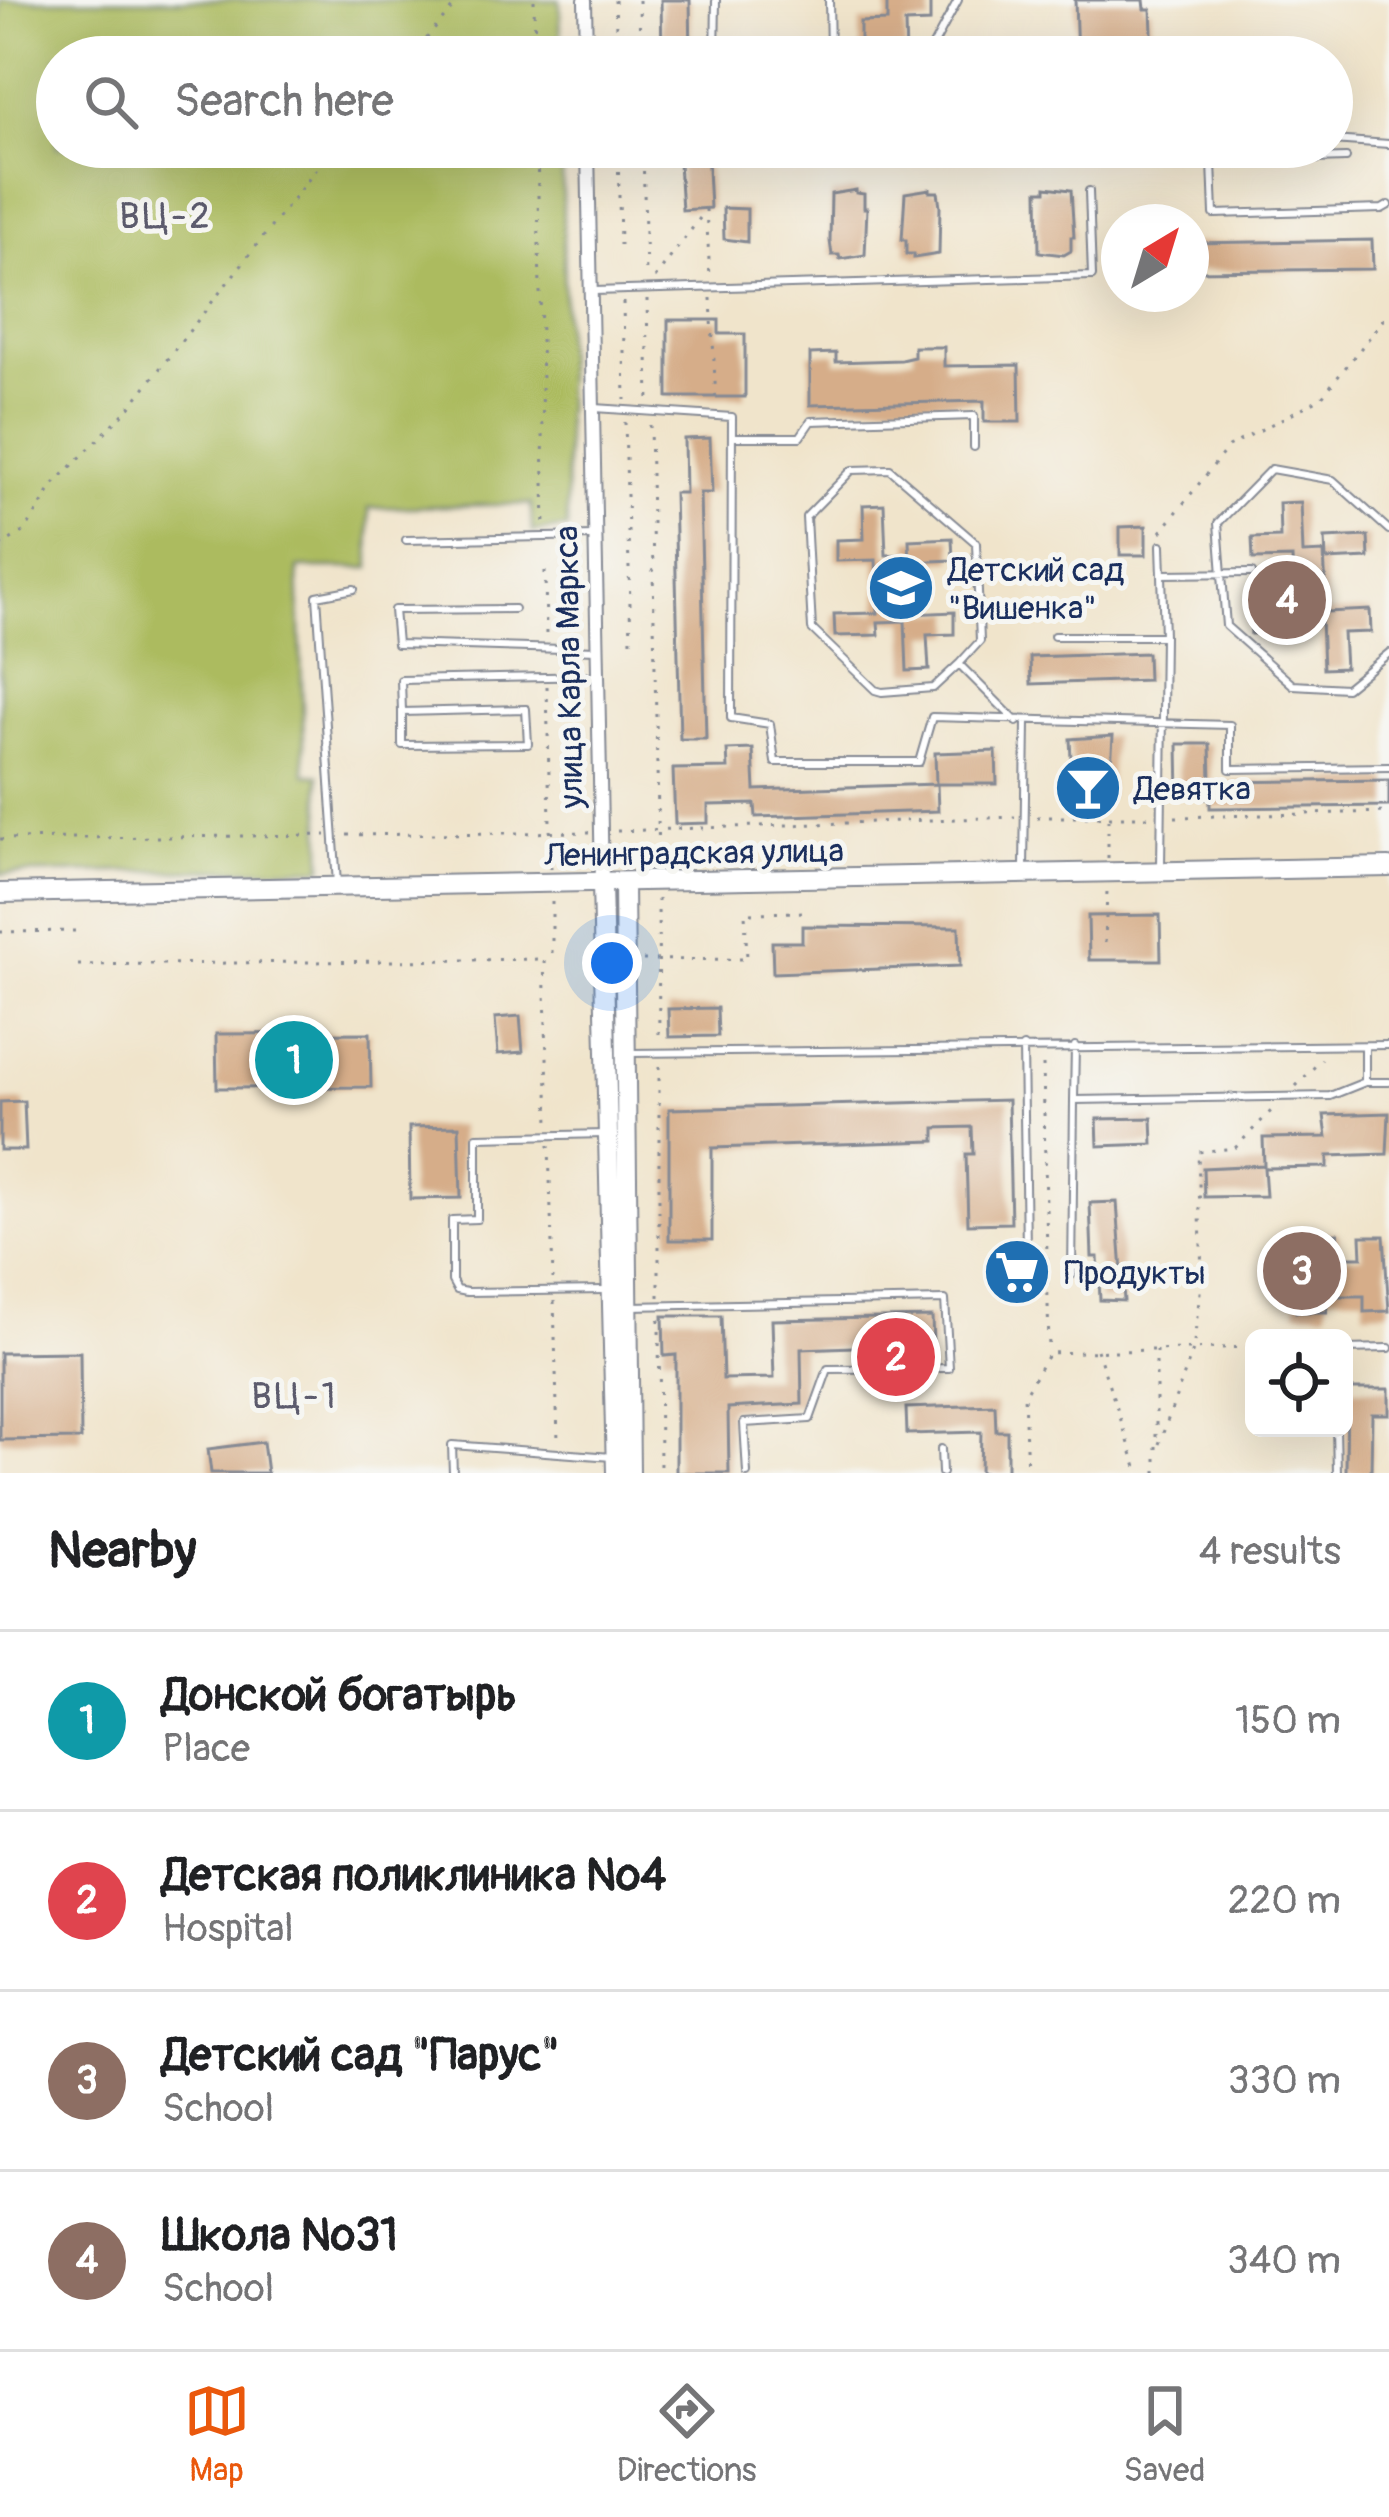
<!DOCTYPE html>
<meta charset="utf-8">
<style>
body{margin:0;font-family:Pangolin,sans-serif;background:#f6f6f6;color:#202124}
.controls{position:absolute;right:36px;bottom:36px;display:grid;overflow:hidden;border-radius:18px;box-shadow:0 12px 48px #0002}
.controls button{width:108px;height:108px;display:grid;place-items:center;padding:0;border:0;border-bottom:3px solid #e0e0e0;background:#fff;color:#202124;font:60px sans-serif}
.compass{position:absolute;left:1101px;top:204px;width:108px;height:108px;border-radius:50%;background:#fff;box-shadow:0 12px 48px #0002;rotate:38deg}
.you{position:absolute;left:612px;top:963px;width:42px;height:42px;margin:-30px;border:9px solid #fff;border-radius:50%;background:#1a73e8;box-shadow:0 0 0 18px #1a73e833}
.badge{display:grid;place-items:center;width:78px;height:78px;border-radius:50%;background:#ea580c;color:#fff;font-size:39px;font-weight:700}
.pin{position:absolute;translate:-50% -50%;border:6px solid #fff;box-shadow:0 3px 12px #0006}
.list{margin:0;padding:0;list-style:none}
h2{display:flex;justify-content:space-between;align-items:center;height:156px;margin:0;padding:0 48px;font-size:51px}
h2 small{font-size:39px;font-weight:400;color:#757577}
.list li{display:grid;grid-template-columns:78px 1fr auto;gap:36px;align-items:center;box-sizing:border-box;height:180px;padding:0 48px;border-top:3px solid #e0e0e0}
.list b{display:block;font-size:45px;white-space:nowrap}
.list p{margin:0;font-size:39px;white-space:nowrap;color:#757577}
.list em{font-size:39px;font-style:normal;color:#757577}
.icon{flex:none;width:66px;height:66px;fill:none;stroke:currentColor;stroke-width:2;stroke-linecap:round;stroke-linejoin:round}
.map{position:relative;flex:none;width:1389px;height:1473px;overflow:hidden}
.search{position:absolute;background:#fff;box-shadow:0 12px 48px #0002;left:36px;right:36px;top:36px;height:132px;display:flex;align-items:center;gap:30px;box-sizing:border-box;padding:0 42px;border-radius:66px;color:#757577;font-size:45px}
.sheet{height:876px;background:#fff}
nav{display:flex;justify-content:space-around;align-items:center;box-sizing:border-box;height:168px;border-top:3px solid #e0e0e0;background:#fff;font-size:33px;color:#757577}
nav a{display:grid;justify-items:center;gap:6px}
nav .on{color:#ea580c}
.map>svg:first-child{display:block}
.green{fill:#acbb5e;stroke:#64755e;stroke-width:3}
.building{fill:#d6ad89}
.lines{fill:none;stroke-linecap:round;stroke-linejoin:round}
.lane-casing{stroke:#868a94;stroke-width:10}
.street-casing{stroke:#868a94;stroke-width:16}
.secondary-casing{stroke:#868a94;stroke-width:22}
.path{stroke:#868a94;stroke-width:3;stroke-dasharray:3 9;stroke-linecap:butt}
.lane{stroke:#fff;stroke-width:6}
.street{stroke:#fff;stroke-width:12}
.secondary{stroke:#fff;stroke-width:18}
.labels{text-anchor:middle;stroke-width:10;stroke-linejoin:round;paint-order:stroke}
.poi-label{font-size:33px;fill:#1b2f5e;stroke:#f6f6f2;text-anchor:start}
.street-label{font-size:33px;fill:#1b2f5e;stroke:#f6f6f2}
.neighbourhood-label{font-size:36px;letter-spacing:3px;fill:#5c5b6d;stroke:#f6f6f2}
</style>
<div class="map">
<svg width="1389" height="1473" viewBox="0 0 1389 1473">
<rect width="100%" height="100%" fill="#f6f6f2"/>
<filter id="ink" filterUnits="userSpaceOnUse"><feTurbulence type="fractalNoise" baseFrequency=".00833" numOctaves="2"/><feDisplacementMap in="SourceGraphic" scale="24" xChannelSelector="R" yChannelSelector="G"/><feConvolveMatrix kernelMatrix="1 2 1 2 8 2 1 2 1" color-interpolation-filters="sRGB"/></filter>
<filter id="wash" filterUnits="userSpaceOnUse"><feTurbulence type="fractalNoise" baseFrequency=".004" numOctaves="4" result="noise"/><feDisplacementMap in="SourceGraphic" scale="48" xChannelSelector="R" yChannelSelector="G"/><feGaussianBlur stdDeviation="2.7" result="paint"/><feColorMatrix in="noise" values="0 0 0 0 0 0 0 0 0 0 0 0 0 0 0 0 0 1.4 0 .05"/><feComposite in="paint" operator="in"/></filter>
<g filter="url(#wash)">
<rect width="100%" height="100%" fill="#f0e4cb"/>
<path class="green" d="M0,0h560l1,57h-504v90h505l5,381 -35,4 -1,-28 -162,4 1,60h-72l7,206 14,1 4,93 -323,6z"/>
<g id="blocks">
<path class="building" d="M661,0h29l1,57h-29z
M887,0h43v22l-25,1 1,34h-46v-35l27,-1z
M1075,0h69l1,9h6l2,48h-76z
M678,147l29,2 3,59 -28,2z
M1046,187l25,3 3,47h-3v14l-7,4 -25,-3 -1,-61h8z
M930,189v3h8l2,14 -1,48 -25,4v-4h-8v-14h-4l3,-47z
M856,190v3l8,1v14h3l-2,47 -25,4 -1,-4h-7l-2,-14 1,-47z
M723,208l24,1v33l-23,-3z
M1372,240l1,29 -182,2v-28z
M668,320h51v14h26v63h-77z
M914,347h30v19l75,-1 1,57h-36v-21l-174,4v-51l26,-1v9l65,-2 13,-3z
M710,438l2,55h-12l6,246h-26l-6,-246h11l-1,-54z
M1301,502l2,51 21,-1 3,60 43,-2 1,22 -28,1 2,35 -22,1 -2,-50 -27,1 1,13 -44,1 -1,-22 44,-1 -2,-53 -39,1 -1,-21 28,-1 -1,-34z
M884,504l2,51 22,-1 3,60 43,-2v22l-27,1 2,35 -22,1 -2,-50 -27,1 1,13 -44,1 -1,-22 44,-1 -2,-53 -40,1v-21l28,-1 -1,-34z
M1146,526v29h-26v-28z
M1368,536l1,22 -43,2 -1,-22z
M952,538l1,22 -43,2 -1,-22z
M1147,653l1,27 -117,4 -1,-27z
M1113,736l-4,63h-43l1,-22h5l-2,-38z
M1178,744h32l1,38 178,-2v26l-179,2v-10h-31z
M753,749l2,41 181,-6 -1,-31 61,-2 1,33h-60l1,27 -182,6 -1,-13 -47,1v18l-33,1 -2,-55 55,-1 -1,-18z
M1160,915l1,45h-72l-1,-44z
M802,926l157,1 1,39 -187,7 -1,-31h30z
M717,1008l1,28 -49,1 -1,-28z
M520,1016l3,36 -25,2 -3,-36z
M370,1033l1,54 -154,1 -1,-54z
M1008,1100l3,123 -43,1 -2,-70h7l-1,-27 -37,1v13l-223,7v92h-43v-131z
M24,1101l2,49h-26v-48z
M1389,1113l-2,41 -59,2v11l-64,1 2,28 -62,1 -1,-29 61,-3 -1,-27 64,-1 -3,-22z
M1152,1118l1,26 -55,2 -1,-27z
M459,1126l2,72 -51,1 -1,-72z
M1117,1202l7,99 -24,-1 -2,-43h-6l-2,-54z
M1338,1233v24h24l-1,-21h23l5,75 -25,1v-16h-37v16h-31v-20h28v-37h-13v-21z
M663,1316h58l2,63 51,-1 -2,-58 160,-3 1,27 -132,5 1,55 -74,4 1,65h-53v-118l-12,1z
M80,1352l1,87 -81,1v-87z
M1347,1389h42v25h-17l-1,59h-25z
M995,1405l1,26h11v42h-27l1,-41 -74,2 -1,-26z
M263,1442l4,31h-56l-3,-24z"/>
</g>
</g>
<g filter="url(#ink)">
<use href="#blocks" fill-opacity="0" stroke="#868a94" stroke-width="3"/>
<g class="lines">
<defs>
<path id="lane" d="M715,57l1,-57
M827,57l3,-5 -1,-52
M927,57l31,-57
M1332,140l57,4
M1346,158l-134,4 2,52 168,-5 7,-4
M594,291l498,-15 -3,-85
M595,408l137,9 -1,301 39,6 5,38h144l13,-45 298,8v44l159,-2
M732,437h68l11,-16 163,-5v31
M1389,530l-56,-50 -62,-11 -53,54 8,103 67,59 53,3 43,-35
M406,540l189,-4
M1161,545l3,91 -3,230
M1162,574l90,-1
M514,609l-120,1 3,34 201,6
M1054,636h110
M959,664l-26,24 -51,4 -7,-2 -63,-61 -6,-112 46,-47 38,-1 86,74 4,98 -21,23 58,58
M526,709l2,35 -126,1v-33z
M402,712l-1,-32 197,-4
M1024,869l2,-147
M337,884l-20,-288 37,-7
M1075,1046l-1,54 256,-4 35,-14
M1365,1046v36h24
M1023,1047l3,203
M629,1053l760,-8
M605,1134l-128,3v82l-25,1v61l5,9 10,2 139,-2
M1072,1275l2,-175
M630,1306l315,-6 4,68 -121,1 -18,50 -66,4 3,50
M1344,1349l45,-1
M1336,1428l1,45
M941,1449l1,24
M453,1473l-1,-28 160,12"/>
<path id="street" d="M585,0l1,57
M588,147l14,737"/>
<path id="secondary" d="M624,883l6,590
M602,884l14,589
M0,893l1389,-26"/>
</defs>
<use href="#lane" class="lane-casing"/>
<use href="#street" class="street-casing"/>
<use href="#secondary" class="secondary-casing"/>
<path class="path" d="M534,0l1,57
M615,0l2,57
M639,0l1,57
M411,57l48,-57
M537,147l8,382
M618,147l2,98
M643,147l3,130
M655,278l51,-68 4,67
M711,298l5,105
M647,299l2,104
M623,302l2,98
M625,422l6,220
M650,425l9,440
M1161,532l67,-85 93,-49 68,-85
M0,546l26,-16 27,-45 75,-76 206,-262
M545,571l1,64
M547,686l4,183
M1037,817h116
M1175,817l214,-5
M617,831l398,-14
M347,835l243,-3
M0,839l326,-4
M1108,858v-39
M658,899l1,140
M552,902v57
M0,932l79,-1
M1105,943l2,-52
M643,960l104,-1 -2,-46 63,-1
M78,965l466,-6 5,164
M1043,1065l6,286
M1296,1086l26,-27
M549,1145l4,134
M659,1297v-236
M554,1301l4,140
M659,1319l1,154
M1097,1350l42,123
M1159,1444l34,-94 9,-74 -4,-124 37,-4 41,-42
M1027,1473l-3,-78 25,-42 205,-6
M1156,1473v-124"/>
<use href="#lane" class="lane"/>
<use href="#street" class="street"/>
<use href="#secondary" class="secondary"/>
</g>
</g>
<defs>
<symbol id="school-disc" viewBox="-11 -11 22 22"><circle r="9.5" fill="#1f6fb2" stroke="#f6f6f2"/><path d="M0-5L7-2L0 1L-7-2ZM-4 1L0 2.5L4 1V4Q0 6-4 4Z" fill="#fff"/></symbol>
<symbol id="bar-disc" viewBox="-11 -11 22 22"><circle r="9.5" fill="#1f6fb2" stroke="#f6f6f2"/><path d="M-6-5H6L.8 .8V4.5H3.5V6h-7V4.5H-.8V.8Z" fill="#fff"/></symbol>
<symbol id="supermarket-disc" viewBox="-11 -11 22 22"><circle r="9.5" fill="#1f6fb2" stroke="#f6f6f2"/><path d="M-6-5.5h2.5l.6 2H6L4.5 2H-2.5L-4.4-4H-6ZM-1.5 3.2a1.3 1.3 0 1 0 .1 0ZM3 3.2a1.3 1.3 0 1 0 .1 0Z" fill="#fff"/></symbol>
</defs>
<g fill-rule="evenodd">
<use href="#school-disc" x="863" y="550" width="76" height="76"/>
<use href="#bar-disc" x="1050" y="750" width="76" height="76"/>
<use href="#supermarket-disc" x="979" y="1234" width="76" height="76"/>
</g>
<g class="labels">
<g class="poi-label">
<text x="948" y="581">Детский сад<tspan x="948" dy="38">"Вишенка"</tspan></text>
<text x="1134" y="800">Девятка</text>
<text x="1064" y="1284">Продукты</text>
</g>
<g class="street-label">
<text transform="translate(568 667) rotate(-91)" y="12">улица Карла Маркса</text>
<text transform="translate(694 852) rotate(-1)" y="12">Ленинградская улица</text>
</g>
<g class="neighbourhood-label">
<text x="166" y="228">ВЦ-2</text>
<text x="295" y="1408">ВЦ-1</text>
</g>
</g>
</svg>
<div class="controls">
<button><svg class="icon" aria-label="locate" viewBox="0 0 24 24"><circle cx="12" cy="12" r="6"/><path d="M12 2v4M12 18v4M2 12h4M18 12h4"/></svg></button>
</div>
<svg class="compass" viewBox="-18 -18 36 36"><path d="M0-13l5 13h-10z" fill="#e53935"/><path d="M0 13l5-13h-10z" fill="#757577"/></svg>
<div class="you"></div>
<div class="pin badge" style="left:294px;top:1060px;background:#0f9aa8">1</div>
<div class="pin badge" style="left:896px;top:1357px;background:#e0444e">2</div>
<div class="pin badge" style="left:1302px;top:1271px;background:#8d6e63">3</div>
<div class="pin badge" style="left:1287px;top:600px;background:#8d6e63">4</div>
<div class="search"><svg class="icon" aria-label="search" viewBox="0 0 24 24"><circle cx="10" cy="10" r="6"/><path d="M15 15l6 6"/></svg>Search here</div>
</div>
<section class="sheet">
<h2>Nearby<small>4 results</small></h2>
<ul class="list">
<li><span class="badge" style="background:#0f9aa8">1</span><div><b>Донской богатырь</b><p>Place</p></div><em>150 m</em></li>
<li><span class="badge" style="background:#e0444e">2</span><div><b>Детская поликлиника №4</b><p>Hospital</p></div><em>220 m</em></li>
<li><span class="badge" style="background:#8d6e63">3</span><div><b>Детский сад &quot;Парус&quot;</b><p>School</p></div><em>330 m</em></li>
<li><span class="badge" style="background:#8d6e63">4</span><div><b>Школа №31</b><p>School</p></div><em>340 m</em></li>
</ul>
</section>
<nav>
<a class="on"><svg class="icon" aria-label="map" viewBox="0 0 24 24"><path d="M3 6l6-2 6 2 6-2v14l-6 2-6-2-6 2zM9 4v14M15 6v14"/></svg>Map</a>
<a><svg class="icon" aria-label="directions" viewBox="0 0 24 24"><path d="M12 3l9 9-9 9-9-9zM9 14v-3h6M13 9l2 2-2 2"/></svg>Directions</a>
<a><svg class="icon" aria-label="saved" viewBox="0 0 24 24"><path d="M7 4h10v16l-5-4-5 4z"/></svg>Saved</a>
</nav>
